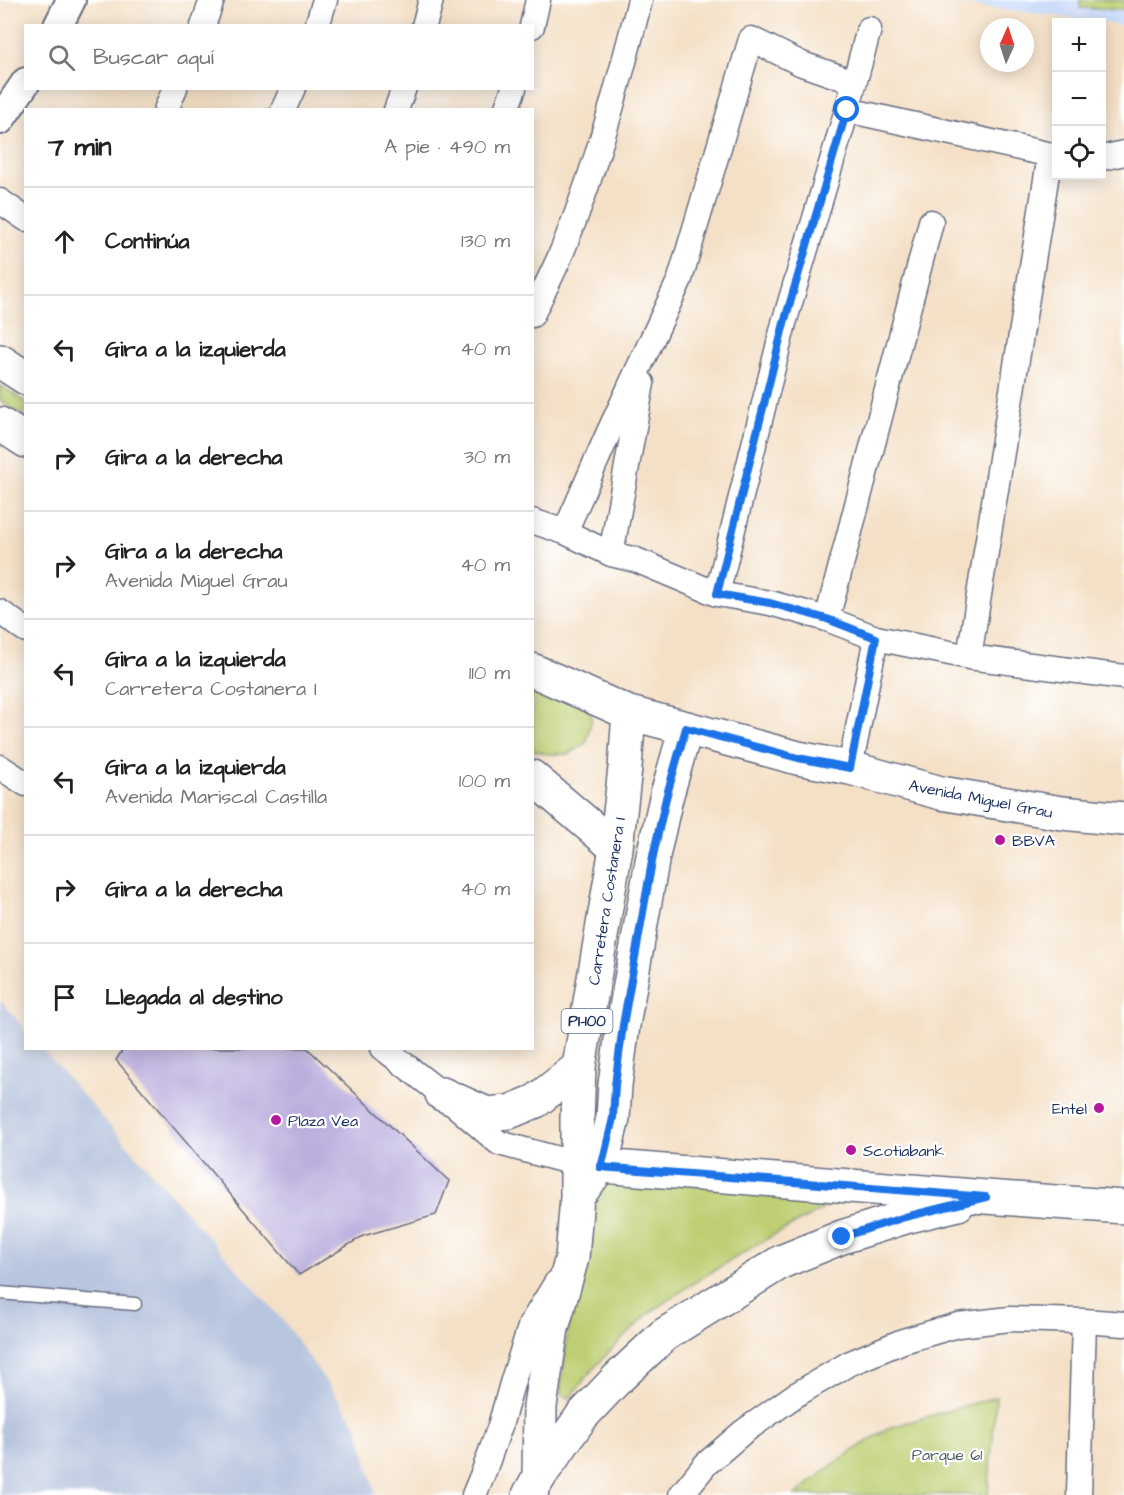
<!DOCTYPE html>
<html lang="es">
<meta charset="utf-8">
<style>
body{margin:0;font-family:"Architects Daughter",sans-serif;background:#f6f6f6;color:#222}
.controls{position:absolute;right:18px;top:18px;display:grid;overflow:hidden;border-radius:0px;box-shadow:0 3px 15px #0003}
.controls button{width:54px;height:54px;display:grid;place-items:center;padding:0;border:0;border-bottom:2px solid #e0e0e0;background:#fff;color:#222;font:30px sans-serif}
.compass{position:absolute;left:980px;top:18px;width:54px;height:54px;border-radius:50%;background:#fff;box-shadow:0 3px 15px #0003;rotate:3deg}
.stop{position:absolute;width:18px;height:18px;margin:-14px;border:4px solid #1a73e8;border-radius:50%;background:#fff}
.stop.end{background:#1a73e8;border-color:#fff;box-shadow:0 2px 6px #0008}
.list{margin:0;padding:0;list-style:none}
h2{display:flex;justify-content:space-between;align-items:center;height:78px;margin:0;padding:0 24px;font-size:26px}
h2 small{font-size:20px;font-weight:400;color:#767676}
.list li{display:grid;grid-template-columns:39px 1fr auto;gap:18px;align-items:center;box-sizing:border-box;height:108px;padding:0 24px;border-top:2px solid #e0e0e0}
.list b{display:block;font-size:22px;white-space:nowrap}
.list p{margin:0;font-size:20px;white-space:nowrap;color:#767676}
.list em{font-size:20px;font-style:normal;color:#767676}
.icon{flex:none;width:33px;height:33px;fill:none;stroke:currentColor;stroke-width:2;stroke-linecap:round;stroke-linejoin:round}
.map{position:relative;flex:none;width:1124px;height:1495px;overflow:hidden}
.search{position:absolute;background:#fff;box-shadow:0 3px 15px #0003;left:24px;top:24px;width:510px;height:66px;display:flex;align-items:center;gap:15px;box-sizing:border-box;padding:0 21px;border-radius:0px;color:#767676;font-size:22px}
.panel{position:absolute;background:#fff;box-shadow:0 3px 15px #0003;left:24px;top:108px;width:510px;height:942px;border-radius:0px}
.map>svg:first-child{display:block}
.built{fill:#cadcf9}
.industrial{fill:#b7c5de}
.green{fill:#bdcf72;stroke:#6c7f68;stroke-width:1.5}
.building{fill:#bbafde}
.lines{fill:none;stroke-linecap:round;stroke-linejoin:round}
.service-casing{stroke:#676d82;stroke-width:15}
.minor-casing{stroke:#676d82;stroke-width:27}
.tertiary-casing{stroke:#676d82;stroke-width:32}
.secondary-casing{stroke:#676d82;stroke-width:36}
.primary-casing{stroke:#676d82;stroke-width:36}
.service{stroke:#fff;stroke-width:12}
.minor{stroke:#fff;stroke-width:24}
.tertiary{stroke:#fff;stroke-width:28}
.secondary{stroke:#fff;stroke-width:33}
.primary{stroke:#fff;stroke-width:33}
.route{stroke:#1a73e8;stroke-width:8}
.poi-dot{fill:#b5179e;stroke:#fff;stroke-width:2}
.labels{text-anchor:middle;stroke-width:4.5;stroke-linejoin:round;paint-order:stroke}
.shield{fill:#fff;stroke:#5f6d8e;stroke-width:1.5}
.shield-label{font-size:15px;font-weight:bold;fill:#1b2f5e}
.street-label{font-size:16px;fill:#1b2f5e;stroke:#fff}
.poi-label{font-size:16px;fill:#1b2f5e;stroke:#fff;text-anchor:start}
.park-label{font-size:16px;fill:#4c5f64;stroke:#fff}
</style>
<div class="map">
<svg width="1124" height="1495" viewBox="0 0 1124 1495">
<rect width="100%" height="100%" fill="#fff"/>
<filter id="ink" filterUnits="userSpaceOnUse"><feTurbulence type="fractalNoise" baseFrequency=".0167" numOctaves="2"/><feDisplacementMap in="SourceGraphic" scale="12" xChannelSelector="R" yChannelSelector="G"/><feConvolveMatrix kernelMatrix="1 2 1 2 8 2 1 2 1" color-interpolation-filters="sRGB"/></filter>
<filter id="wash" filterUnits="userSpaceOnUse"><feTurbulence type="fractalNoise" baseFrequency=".008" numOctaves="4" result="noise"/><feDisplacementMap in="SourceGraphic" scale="24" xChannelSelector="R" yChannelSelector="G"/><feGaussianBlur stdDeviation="1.35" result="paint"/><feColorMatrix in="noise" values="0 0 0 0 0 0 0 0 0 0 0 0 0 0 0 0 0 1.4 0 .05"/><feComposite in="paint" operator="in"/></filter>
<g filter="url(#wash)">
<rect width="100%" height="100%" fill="#f4e0c6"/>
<path class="built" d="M931,0h193v26l-22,-4z"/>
<path class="industrial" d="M0,1000l25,29 1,19 16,1 242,273 74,105 18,68h-376z"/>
<path class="green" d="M1080,0h44v10l-44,-2z
M0,385l25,17v15l-25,-17z
M532,674l53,28 7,15 -6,26 -17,11h-21l-15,-4z
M605,1176l268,11 -44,19 -59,31 -67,40 -54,36 -44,43 -19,21 -16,21 -10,-4 24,-197z
M996,1397l-8,98h-193l38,-31 55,-36z"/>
<g id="blocks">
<path class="building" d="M124,1048h183l142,133 -13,34 -73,21 -64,39 -183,-215z"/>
</g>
</g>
<g filter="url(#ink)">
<use href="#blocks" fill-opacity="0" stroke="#676d82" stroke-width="1.5"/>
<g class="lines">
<defs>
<path id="service" d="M0,1293l135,11"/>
<path id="minor" d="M203,26l9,-26
M317,26l8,-26
M424,26l7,-26
M532,26l6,-26
M166,110l9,-22
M283,110l10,-22
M396,110l8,-22
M506,110l8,-22
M847,110l209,46
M1102,158l22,-5
M0,201l26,18
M532,315c11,-24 24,-47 33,-71 32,-79 54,-161 75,-244
M532,521l33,11 46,22 25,6 81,34 53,9 57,16 49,19 93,19 155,20
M565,532l43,-98 72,-155 71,-240 51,25 52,18
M611,554l31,-171
M717,594l67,-271 63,-213 22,-81
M0,612l26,18
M827,619l104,-397
M969,657l81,-502
M0,767l26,17
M850,768l26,-130
M383,1048l59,46 57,49 78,21
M474,1495l10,-24 16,-45 13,-46 18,-56 25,-41
M681,1495l25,-31 37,-32 51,-36 54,-32 55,-23 55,-16 52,-6 74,2 40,3
M1079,1495l5,-174"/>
<path id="tertiary" d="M58,26l13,-26
M0,120l26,-38"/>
<path id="secondary" d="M686,728l112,30 52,10 91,25 121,20 62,6
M577,1164l409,33 138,10
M539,1477l43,-61 35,-37 47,-44 117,-73 61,-25 63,-20 53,-13"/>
<path id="primary" d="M0,361l26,17
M0,424l26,17
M532,670l97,43 57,15 -20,70 -13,58 -30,169 -8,60 -2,33 -11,46 -25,33
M532,777l84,71
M442,1094l45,20 22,-2 27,-11 43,-34
M529,1495l10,-18 1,-71 12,-78 20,-70 5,-61v-78l2,-52 37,-219 9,-80 4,-55"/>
</defs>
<use href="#service" class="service-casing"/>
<use href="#minor" class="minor-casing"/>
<use href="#tertiary" class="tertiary-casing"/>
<use href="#secondary" class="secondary-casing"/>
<use href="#primary" class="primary-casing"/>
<use href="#service" class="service"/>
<use href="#minor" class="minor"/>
<use href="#tertiary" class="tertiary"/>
<use href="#secondary" class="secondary"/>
<use href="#primary" class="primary"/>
</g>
</g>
<g class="lines" filter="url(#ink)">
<path class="route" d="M842,1237l63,-20 81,-20 -386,-30 2,-3 11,-46 2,-33 8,-60 30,-169 13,-58 20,-70 112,30 52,10 26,-130 -49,-19 -57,-16 -53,-9 67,-271 63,-213"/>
</g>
<g class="poi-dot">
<circle cx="1000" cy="840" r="6"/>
<circle cx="1099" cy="1108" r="6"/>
<circle cx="276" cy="1120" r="6"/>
<circle cx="851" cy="1150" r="6"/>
</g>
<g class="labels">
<rect class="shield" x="561.5" y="1009" width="51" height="24" rx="4.5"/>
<g class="shield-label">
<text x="587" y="1026">PI-100</text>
</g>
<g class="street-label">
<text transform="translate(981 798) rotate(11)" y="6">Avenida Miguel Grau</text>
<text transform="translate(606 901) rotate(-81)" y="6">Carretera Costanera I</text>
</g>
<g class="poi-label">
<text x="1012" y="846">BBVA</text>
<text x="1087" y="1114" text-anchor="end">Entel</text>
<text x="288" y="1126">Plaza Vea</text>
<text x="863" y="1156">Scotiabank</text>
</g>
<g class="park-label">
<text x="947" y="1460">Parque 61</text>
</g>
</g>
</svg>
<div class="controls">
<button>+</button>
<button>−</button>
<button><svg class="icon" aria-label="locate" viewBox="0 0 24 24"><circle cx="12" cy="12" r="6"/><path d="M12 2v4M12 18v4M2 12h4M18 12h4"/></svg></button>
</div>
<svg class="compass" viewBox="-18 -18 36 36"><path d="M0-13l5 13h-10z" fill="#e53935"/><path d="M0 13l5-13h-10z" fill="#767676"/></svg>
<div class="stop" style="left:847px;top:110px"></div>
<div class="stop end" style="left:842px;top:1237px"></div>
<div class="search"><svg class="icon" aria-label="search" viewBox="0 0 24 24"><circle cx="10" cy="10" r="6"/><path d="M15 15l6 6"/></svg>Buscar aquí</div>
<section class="panel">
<h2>7 min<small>A pie · 490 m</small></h2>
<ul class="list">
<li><svg class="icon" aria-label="ahead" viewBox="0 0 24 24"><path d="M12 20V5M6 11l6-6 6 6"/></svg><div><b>Continúa</b></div><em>130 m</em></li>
<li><svg class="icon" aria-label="left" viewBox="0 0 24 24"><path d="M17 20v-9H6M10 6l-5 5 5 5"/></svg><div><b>Gira a la izquierda</b></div><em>40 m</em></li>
<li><svg class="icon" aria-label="right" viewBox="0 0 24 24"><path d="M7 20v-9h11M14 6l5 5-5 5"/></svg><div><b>Gira a la derecha</b></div><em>30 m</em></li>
<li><svg class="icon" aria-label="right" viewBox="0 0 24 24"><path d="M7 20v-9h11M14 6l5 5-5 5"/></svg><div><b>Gira a la derecha</b><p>Avenida Miguel Grau</p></div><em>40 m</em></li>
<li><svg class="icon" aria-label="left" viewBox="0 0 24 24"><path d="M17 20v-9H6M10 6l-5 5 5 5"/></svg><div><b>Gira a la izquierda</b><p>Carretera Costanera I</p></div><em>110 m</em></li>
<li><svg class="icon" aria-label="left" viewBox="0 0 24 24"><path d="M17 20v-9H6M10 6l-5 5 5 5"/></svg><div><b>Gira a la izquierda</b><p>Avenida Mariscal Castilla</p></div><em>100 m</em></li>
<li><svg class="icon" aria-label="right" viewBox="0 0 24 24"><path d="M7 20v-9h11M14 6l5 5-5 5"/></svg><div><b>Gira a la derecha</b></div><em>40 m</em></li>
<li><svg class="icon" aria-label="arrive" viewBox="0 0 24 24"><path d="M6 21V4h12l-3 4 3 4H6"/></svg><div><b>Llegada al destino</b></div></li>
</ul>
</section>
</div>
